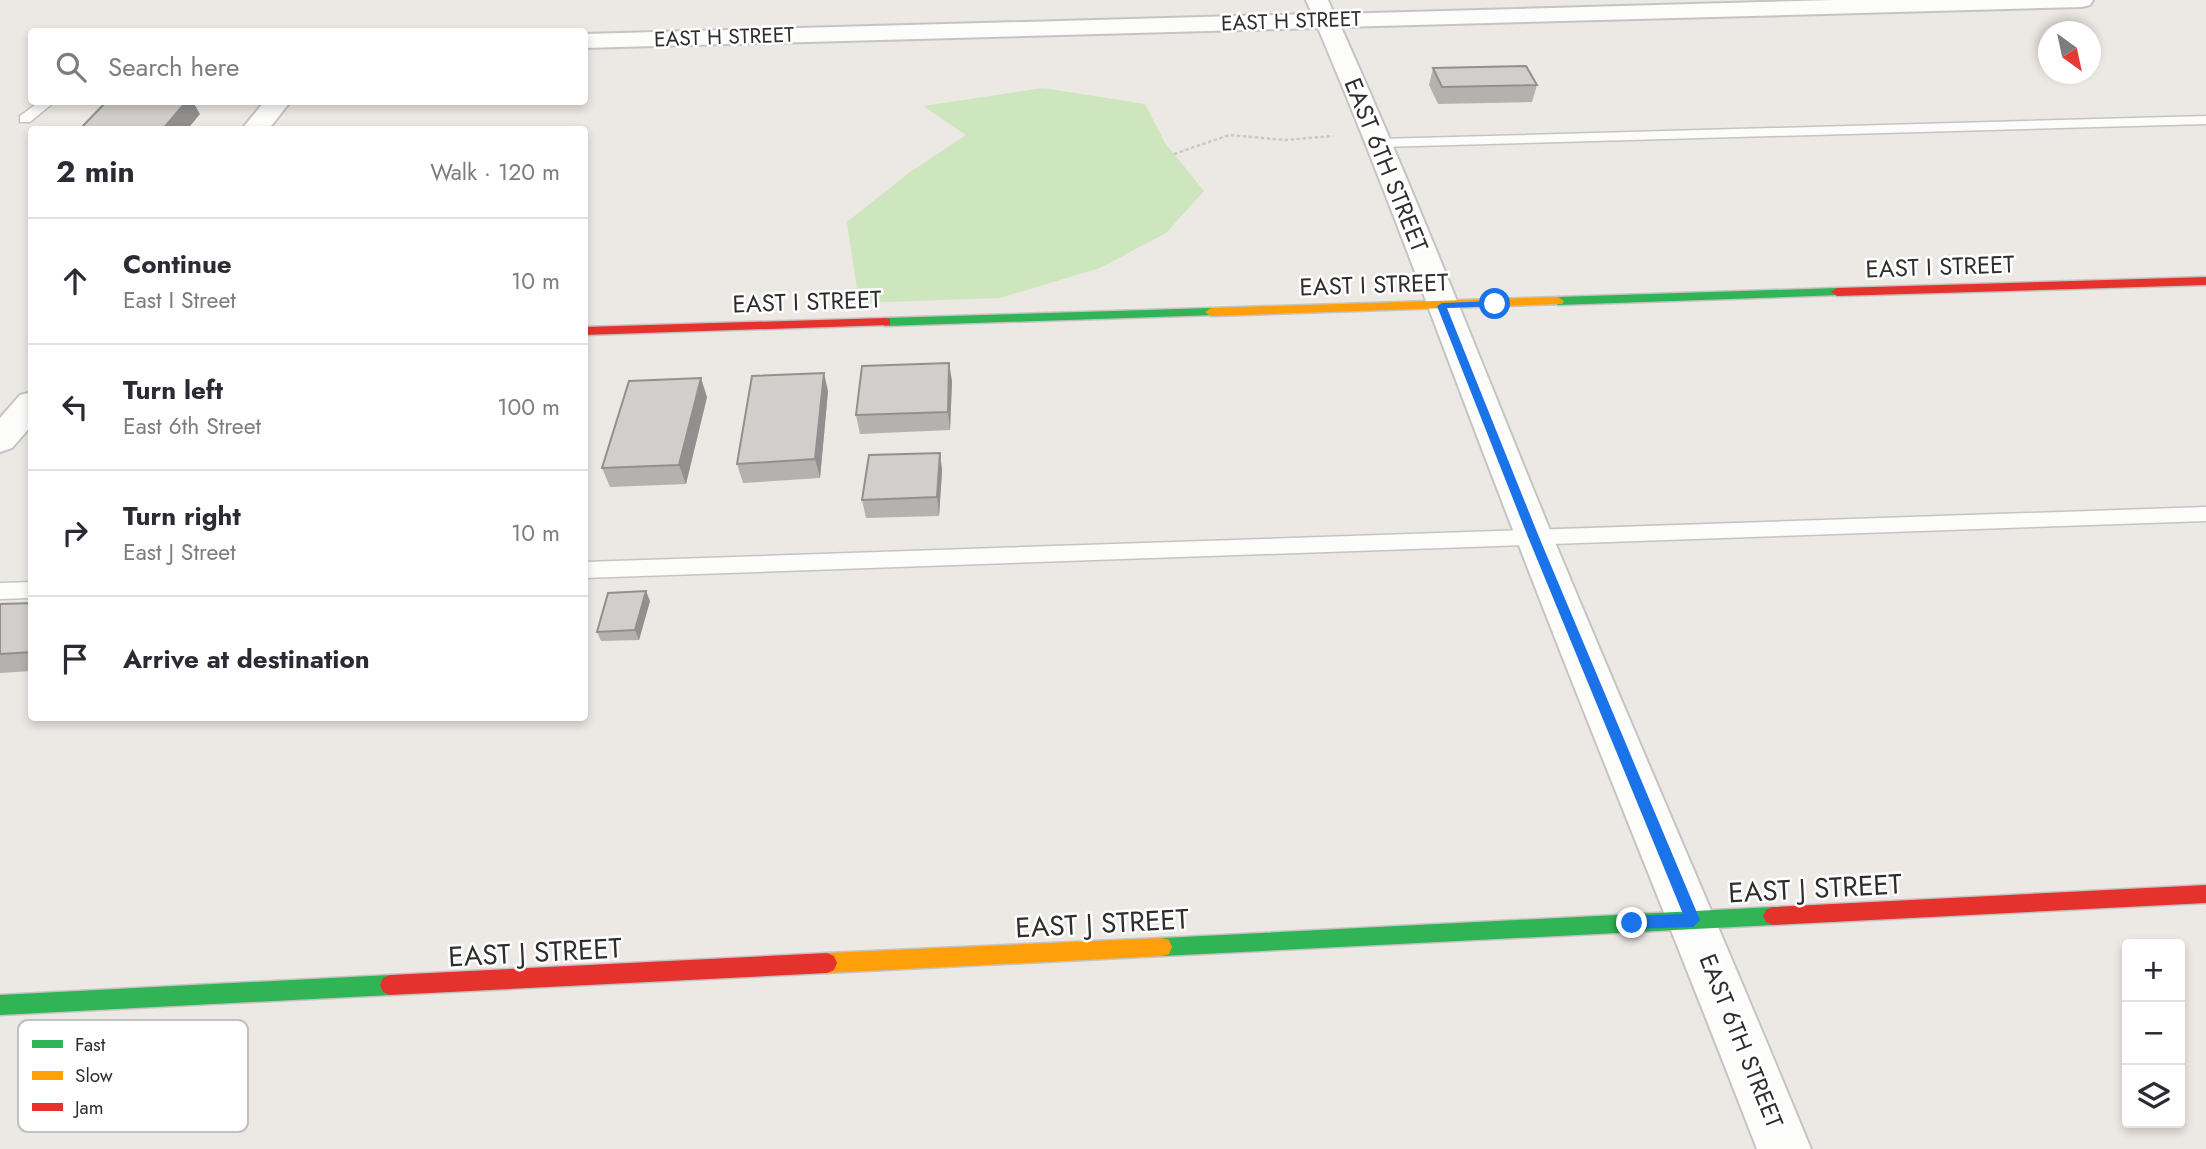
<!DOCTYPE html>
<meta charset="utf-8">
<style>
body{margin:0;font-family:Jost,sans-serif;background:#f2f2f3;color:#2b2b33}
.controls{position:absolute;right:21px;bottom:21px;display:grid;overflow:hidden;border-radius:7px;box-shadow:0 4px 10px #0003}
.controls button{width:63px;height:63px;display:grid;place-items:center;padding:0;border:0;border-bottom:2px solid #e1e1e2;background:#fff;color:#2b2b33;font:35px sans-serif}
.compass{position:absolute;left:2038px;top:21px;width:63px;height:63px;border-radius:50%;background:#fff;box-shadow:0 4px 10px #0003;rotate:147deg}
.stop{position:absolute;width:21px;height:21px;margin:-16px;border:5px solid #1a73e8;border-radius:50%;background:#fff}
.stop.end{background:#1a73e8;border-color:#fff;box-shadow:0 2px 7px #0008}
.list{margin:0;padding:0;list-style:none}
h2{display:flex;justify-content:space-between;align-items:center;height:91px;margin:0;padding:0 28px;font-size:30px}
h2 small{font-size:23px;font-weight:400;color:#7c7c81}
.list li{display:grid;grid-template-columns:46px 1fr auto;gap:21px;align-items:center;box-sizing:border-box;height:126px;padding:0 28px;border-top:2px solid #e1e1e2}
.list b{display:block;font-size:26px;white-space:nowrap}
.list p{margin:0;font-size:23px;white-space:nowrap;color:#7c7c81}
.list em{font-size:23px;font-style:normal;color:#7c7c81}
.icon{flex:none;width:38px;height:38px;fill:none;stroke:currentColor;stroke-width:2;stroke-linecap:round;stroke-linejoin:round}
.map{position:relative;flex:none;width:2206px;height:1149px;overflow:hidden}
.search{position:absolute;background:#fff;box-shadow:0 4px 10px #0003;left:28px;top:28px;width:560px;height:77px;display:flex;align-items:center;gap:18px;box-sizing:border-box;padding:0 24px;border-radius:7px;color:#7c7c81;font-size:26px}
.panel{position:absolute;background:#fff;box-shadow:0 4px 10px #0003;left:28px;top:126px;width:560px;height:595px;border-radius:7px}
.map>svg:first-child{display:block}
.green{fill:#cee6be}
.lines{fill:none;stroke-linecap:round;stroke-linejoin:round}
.lane-casing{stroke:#c5c4c5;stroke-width:3}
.street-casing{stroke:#c5c4c5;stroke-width:4}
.fast-casing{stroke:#c5c4c5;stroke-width:3}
.slow-casing{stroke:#c5c4c5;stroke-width:3}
.jam-casing{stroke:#c5c4c5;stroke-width:3}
.path{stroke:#c9c9c8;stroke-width:2.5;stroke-dasharray:3.5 2.5;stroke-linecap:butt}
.lane{fill:#fcfcfb;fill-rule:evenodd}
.street{fill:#fcfcfb;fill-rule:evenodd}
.fast{fill:#30b455;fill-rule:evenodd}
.slow{fill:#ff9f0a;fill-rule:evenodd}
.jam{fill:#e5322d;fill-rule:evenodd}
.wall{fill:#b4b1af}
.shaded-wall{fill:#92908e}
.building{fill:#d1cecb;stroke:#92908e;stroke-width:2}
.route{fill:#1a73e8}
.labels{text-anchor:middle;stroke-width:5;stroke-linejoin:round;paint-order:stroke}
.far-street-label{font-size:21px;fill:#2e2e2e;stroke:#fff}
.street-label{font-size:24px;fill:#2e2e2e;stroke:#fff}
.near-street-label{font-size:28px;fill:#2e2e2e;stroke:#fff}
.key{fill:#fff;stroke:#c0c0c0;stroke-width:2}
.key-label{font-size:19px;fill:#2e2e2e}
</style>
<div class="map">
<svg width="2206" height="1149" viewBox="0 0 2206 1149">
<rect width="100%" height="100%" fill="#ece8e4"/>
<path class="green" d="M1043,88l102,16 20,39 39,48 -38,42 -66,35 -100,30 -141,5 -12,-81 63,-50 56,-37 -43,-29z"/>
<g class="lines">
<defs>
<path id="lane" d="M39,102h15l-24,20h-10v-6z
M2206,116v8l-826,23 -7,-4 7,-4z
M2206,507v14l-1622,57v-16z
M32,582v16l-32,1v-16z"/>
<path id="street" d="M1306,0h22l6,14 501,-14h258l-3,5 -8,2 -741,20c75,167 141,338 211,508 85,205 175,409 259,614h-54c-79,-205 -163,-408 -242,-614 -66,-169 -126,-340 -197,-507l-734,20v-14l728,-20z
M264,102h26l-22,28h-27z
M32,392v33l-20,23 -12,4v-34l20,-23z"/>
<path id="fast" d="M1837,288l4,1v6l-283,10 -6,-4 6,-4z
M1211,308l6,4 -2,3 -330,11 -6,-4 6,-4z
M1773,907l7,3 3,6 -3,6 -7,3 -611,31 -7,-2 -3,-7 3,-7 7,-2z
M390,975l7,3 3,7 -3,7 -7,3 -390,20v-20z"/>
<path id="slow" d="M1558,297l6,4 -2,3 -351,12 -6,-4 6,-4z
M1162,938l7,2 3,7 -3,7 -7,2 -335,17 -7,-3 -3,-7 3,-7 7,-3z"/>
<path id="jam" d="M2206,277v8l-369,11 -6,-4 6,-4z
M885,318l5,1v6l-306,10v-8z
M2206,885v18l-433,22 -7,-3 -3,-6 3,-6 7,-3z
M827,953l7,3 3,7 -3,7 -7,3 -437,22 -7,-3 -3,-7 3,-7 7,-3z"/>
</defs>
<use href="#lane" class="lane-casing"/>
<use href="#street" class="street-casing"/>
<use href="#fast" class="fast-casing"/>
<use href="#slow" class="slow-casing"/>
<use href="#jam" class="jam-casing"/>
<path class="path" d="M1174,154l55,-19 56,5 48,-4"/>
<use href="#lane" class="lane"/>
<use href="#street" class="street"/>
<use href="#fast" class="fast"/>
<use href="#slow" class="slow"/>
<use href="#jam" class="jam"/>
</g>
<path class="wall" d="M1433,68l104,17 -5,17 -94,2 -9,-19z
M952,381l-2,49 -90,4 -4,-19z
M828,391l-8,87 -77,5 -6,-19z
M707,397l-21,87 -76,3 -8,-19z
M940,453l2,18 -3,45 -73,2 -4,-18z
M650,601l-11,39 -38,1 -4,-9z
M32,603v68l-32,2v-69z"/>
<path class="shaded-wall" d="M186,102h7l7,12 -13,16h-25z
M949,363l3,18 -2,49 -2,-18z
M824,373l4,18 -8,87 -5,-19z
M701,378l6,19 -21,87 -7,-19z
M940,453l2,18 -3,45 -2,-19z
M646,591l4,10 -11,39 -4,-10z"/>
<path class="building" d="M1526,66l11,19 -95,2 -9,-19z
M106,102h80l-24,28h-83z
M949,363l-1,49 -92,3 6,-49z
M824,373l-9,86 -78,5 15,-88z
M701,378l-22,87 -77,3 27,-87z
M940,453l-3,44 -75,3 7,-45z
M646,591l-11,39 -38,2 11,-39z
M32,603v49l-32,2v-50z"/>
<path class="route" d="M1495,301l4,3 -1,2 -51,2 92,229 161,383 -7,7 -61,2 -7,-6 7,-7 51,-2 -155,-377 -91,-231 5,-3z"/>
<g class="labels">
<g class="far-street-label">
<text transform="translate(1291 21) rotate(-2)" y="7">EAST H STREET</text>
<text transform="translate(724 37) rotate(-2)" y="7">EAST H STREET</text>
</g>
<g class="street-label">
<text transform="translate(1386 165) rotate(68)" y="8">EAST 6TH STREET</text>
<text transform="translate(1940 267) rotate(-2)" y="8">EAST I STREET</text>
<text transform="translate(1374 285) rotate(-2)" y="8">EAST I STREET</text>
<text transform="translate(807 302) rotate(-2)" y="8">EAST I STREET</text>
<text transform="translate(1741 1041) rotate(68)" y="8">EAST 6TH STREET</text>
</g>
<g class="near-street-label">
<text transform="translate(1815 888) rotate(-3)" y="10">EAST J STREET</text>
<text transform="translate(1102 923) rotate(-3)" y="10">EAST J STREET</text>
<text transform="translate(535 952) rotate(-3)" y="10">EAST J STREET</text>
</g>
</g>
<rect x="18" y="1020" width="230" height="112" rx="10" class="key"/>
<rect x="32" y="1040" width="31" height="8" fill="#30b455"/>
<rect x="32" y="1071" width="31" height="9" fill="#ff9f0a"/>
<rect x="32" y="1103" width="31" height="8" fill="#e5322d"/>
<g class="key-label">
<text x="75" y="1051">Fast</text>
<text x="75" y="1082">Slow</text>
<text x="75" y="1114">Jam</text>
</g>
</svg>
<div class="controls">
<button>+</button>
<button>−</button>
<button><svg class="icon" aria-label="layers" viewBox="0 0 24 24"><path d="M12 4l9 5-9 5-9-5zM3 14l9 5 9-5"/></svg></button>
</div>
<svg class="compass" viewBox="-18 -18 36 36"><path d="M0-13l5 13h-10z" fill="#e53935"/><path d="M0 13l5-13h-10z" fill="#7c7c81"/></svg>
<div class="stop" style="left:1495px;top:304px"></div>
<div class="stop end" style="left:1632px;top:923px"></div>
<div class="search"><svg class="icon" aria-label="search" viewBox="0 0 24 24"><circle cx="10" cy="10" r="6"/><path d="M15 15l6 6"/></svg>Search here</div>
<section class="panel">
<h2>2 min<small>Walk · 120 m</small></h2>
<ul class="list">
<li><svg class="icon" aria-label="ahead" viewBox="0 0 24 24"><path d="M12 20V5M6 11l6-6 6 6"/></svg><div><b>Continue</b><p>East I Street</p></div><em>10 m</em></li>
<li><svg class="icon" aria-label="left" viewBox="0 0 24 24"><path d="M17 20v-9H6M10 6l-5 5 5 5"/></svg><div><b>Turn left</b><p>East 6th Street</p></div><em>100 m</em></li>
<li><svg class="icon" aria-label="right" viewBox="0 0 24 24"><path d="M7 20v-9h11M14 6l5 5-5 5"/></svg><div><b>Turn right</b><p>East J Street</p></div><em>10 m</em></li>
<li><svg class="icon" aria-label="arrive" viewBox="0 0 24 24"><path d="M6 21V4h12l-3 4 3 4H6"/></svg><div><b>Arrive at destination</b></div></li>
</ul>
</section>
</div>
